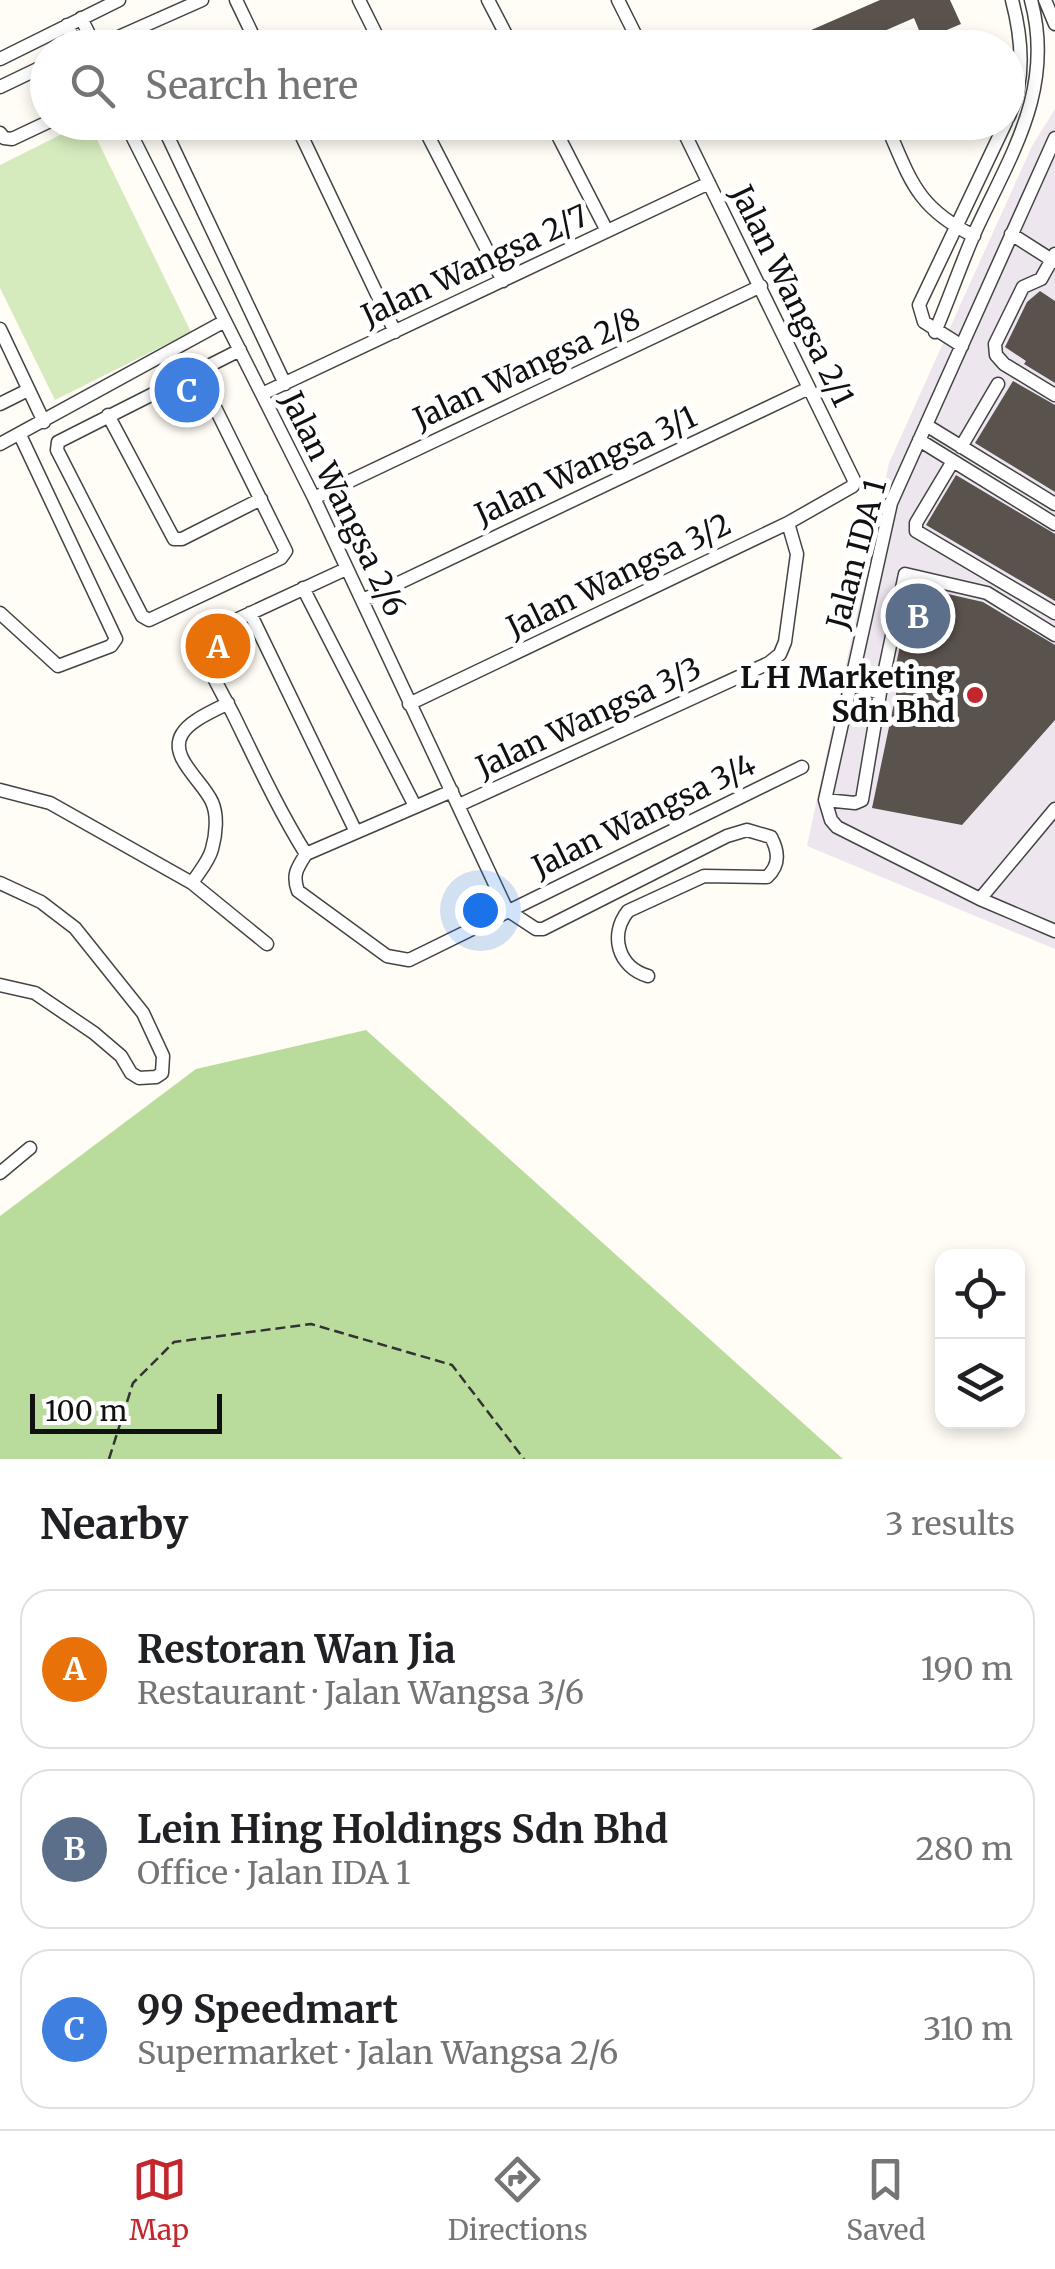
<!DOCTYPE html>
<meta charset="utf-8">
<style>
body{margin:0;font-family:Merriweather,serif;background:#f2f2f2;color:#202124}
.controls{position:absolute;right:30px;bottom:30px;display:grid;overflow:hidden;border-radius:20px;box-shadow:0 5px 15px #0003}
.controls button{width:90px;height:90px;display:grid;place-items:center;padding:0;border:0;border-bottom:2px solid #e0e0e0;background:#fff;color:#202124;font:50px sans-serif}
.scale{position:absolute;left:30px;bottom:25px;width:192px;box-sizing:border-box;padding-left:10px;border:5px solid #111;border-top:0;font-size:28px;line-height:35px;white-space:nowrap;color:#111;-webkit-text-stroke:8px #fff;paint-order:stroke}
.you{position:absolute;left:480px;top:910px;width:35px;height:35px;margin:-25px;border:8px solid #fff;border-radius:50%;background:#1a73e8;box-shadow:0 0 0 15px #1a73e833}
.badge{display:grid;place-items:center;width:65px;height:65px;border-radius:50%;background:#c4262e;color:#fff;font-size:32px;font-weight:700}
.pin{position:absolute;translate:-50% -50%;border:5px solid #fff;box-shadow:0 2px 10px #0006}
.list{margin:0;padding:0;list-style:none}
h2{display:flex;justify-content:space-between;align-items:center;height:130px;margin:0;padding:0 40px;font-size:42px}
h2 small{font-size:32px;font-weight:400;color:#757577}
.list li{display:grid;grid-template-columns:65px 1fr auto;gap:30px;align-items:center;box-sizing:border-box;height:160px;margin:0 20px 20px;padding:0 20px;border:2px solid #e0e0e0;border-radius:30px}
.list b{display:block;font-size:38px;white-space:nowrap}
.list p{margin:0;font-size:32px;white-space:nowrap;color:#757577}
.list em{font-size:32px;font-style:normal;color:#757577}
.icon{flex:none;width:55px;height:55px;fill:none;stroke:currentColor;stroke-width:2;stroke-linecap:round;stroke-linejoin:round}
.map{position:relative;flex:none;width:1055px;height:1459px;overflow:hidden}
.search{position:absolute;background:#fff;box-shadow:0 5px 15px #0003;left:30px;right:30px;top:30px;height:110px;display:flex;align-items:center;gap:25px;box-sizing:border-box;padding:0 35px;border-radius:55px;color:#757577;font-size:38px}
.sheet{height:670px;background:#fff}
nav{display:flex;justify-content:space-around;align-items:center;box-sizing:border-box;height:140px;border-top:2px solid #e0e0e0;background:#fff;font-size:28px;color:#757577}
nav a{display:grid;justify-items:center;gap:5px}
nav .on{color:#c4262e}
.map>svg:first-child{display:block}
.industrial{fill:#eee6ef}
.green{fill:#d5ebbd}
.forest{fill:#b9dc9c}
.building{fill:#5a524d}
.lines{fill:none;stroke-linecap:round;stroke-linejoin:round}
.minor-casing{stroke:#444;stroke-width:15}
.path{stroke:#333;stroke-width:2.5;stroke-dasharray:10 5;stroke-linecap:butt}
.minor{stroke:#fff;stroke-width:12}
.poi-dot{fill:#c4262e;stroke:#fff;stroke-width:4}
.labels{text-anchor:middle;stroke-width:10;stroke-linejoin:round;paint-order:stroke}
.street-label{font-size:30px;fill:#111;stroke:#fff}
.poi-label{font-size:30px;font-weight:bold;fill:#111;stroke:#fff;text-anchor:end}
</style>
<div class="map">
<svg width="1055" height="1459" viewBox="0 0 1055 1459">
<rect width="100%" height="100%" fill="#fffdf5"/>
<path class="industrial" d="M1055,109v840l-248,-103 82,-383 143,-317z"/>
<path class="green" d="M86,122l3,1 102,209 -136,68 -55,-112v-123z"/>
<path class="forest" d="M366,1030l477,429h-843v-243l196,-147z"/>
<path class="building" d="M880,0h70l11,24 -38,16 -9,-22 -39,17 5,9 -7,4h-103z
M1040,291l15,10v82l-31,-19 2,-3 -21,-14 22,-45z
M1013,381l42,24v87l-80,-49z
M956,475l99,59v67l-129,-76z
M913,586l70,16 72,43v75l-93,105 -90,-17 29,-138 -6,-1z"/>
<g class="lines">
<defs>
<path id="minor" d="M236,0l23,48
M359,0l24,48
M488,0l25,48
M618,0l24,48
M1045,0l10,24
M81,18l15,30
M67,25l11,23
M96,47l106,-47
M0,59l119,-59
M0,87l48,-23
M1008,118c18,-36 14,-80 4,-118
M125,122l189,376 193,412
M161,122l124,262
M295,122l100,210
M421,122l82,159
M551,122l56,109
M885,122c25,56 30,85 89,114
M0,133l4,5 8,1 36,-17
M1055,138l-164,365 -66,297 6,20 6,7 143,72 75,32
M1011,234l44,28
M1055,254l-14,25 -18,8 -28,57 1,11 8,9 51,31
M0,329l44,93
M935,332c14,-33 26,-68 40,-100 36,-78 80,-143 56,-232
M962,346l-38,-24 -5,-17 87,-183
M198,373l88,178 -5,7 -132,62 -7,-4 -85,-166 1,-8 182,-92
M262,394l447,-211
M0,404l28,-14
M108,415l66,124h8l79,-40
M926,425l129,79
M919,440l136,84
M0,444l225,-123
M961,447l37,-63
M953,461l-37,62v8l139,82
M314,498l447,-212
M303,588l112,218
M363,600l446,-212
M0,613l58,53 53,-20 5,-7 -96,-204
M250,613l106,219
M850,684l30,9 25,-119 82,19 68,42
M409,704l379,-181 65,-37 1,-6 -175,-358
M0,790l50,13 142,80 75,61
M825,800l30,3 7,-3 18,-107
M459,805l310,-142 11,-9 5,-12 12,-88 -9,-31
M306,854c-9,14 -14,21 -8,37l89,65 22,4 393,-193
M306,854c-28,-45 -50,-93 -73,-140 -11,-22 -29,-48 -30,-73l7,-9 136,-63
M306,854l146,-63
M0,883l41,19 34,26 68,85 20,43 -1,17 -6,4 -17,1 -8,-5 -10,-17 -27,-23 -59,-40 -35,-8
M192,883c7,-11 17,-22 20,-34 4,-14 6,-34 0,-47 -9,-21 -44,-45 -30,-68 8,-14 32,-23 46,-31
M980,899l75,-90
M507,910l29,19h7l184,-93 20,-6 24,7c8,15 9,28 -4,40l-63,-1 -76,35c-19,24 -10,56 20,65
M0,1173l30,-25"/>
</defs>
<use href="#minor" class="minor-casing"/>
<path class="path" d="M109,1459l24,-76 41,-41 137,-18 141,41 72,94"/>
<use href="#minor" class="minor"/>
</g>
<circle class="poi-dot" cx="975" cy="695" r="10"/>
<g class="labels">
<g class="street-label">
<text transform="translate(475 266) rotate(-25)" y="10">Jalan Wangsa 2/7</text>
<text transform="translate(792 296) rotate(64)" y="10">Jalan Wangsa 2/1</text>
<text transform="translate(527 369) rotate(-25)" y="10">Jalan Wangsa 2/8</text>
<text transform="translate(586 466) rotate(-25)" y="10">Jalan Wangsa 3/1</text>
<text transform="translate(343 504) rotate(64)" y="10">Jalan Wangsa 2/6</text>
<text transform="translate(857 554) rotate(-75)" y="10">Jalan IDA 1</text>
<text transform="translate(619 576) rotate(-26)" y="10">Jalan Wangsa 3/2</text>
<text transform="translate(589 718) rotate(-25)" y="10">Jalan Wangsa 3/3</text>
<text transform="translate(644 816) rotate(-26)" y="10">Jalan Wangsa 3/4</text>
</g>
<g class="poi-label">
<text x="955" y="688">L H Marketing<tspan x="955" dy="34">Sdn Bhd</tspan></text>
</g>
</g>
</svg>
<div class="controls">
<button><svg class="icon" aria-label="locate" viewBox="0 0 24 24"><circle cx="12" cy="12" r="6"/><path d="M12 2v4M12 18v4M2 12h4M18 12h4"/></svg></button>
<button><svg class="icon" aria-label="layers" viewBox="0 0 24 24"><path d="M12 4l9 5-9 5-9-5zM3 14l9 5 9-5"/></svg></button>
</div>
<div class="scale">100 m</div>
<div class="you"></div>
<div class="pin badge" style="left:218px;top:646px;background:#e8710a">A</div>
<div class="pin badge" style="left:918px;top:616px;background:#5c6f8a">B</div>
<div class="pin badge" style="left:187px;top:390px;background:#3f7fe0">C</div>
<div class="search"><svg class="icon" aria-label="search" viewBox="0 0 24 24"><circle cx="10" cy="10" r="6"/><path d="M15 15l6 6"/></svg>Search here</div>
</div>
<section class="sheet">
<h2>Nearby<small>3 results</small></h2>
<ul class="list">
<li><span class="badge" style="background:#e8710a">A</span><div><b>Restoran Wan Jia</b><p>Restaurant · Jalan Wangsa 3/6</p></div><em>190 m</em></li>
<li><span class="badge" style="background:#5c6f8a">B</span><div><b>Lein Hing Holdings Sdn Bhd</b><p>Office · Jalan IDA 1</p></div><em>280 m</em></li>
<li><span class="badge" style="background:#3f7fe0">C</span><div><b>99 Speedmart</b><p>Supermarket · Jalan Wangsa 2/6</p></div><em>310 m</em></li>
</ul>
</section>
<nav>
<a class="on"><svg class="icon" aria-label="map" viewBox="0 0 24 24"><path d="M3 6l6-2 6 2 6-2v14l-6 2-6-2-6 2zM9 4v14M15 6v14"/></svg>Map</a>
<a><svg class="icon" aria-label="directions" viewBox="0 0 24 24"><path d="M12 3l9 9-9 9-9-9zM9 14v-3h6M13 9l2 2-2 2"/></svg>Directions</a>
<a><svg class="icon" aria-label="saved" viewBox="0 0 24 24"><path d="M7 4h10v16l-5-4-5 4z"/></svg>Saved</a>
</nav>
